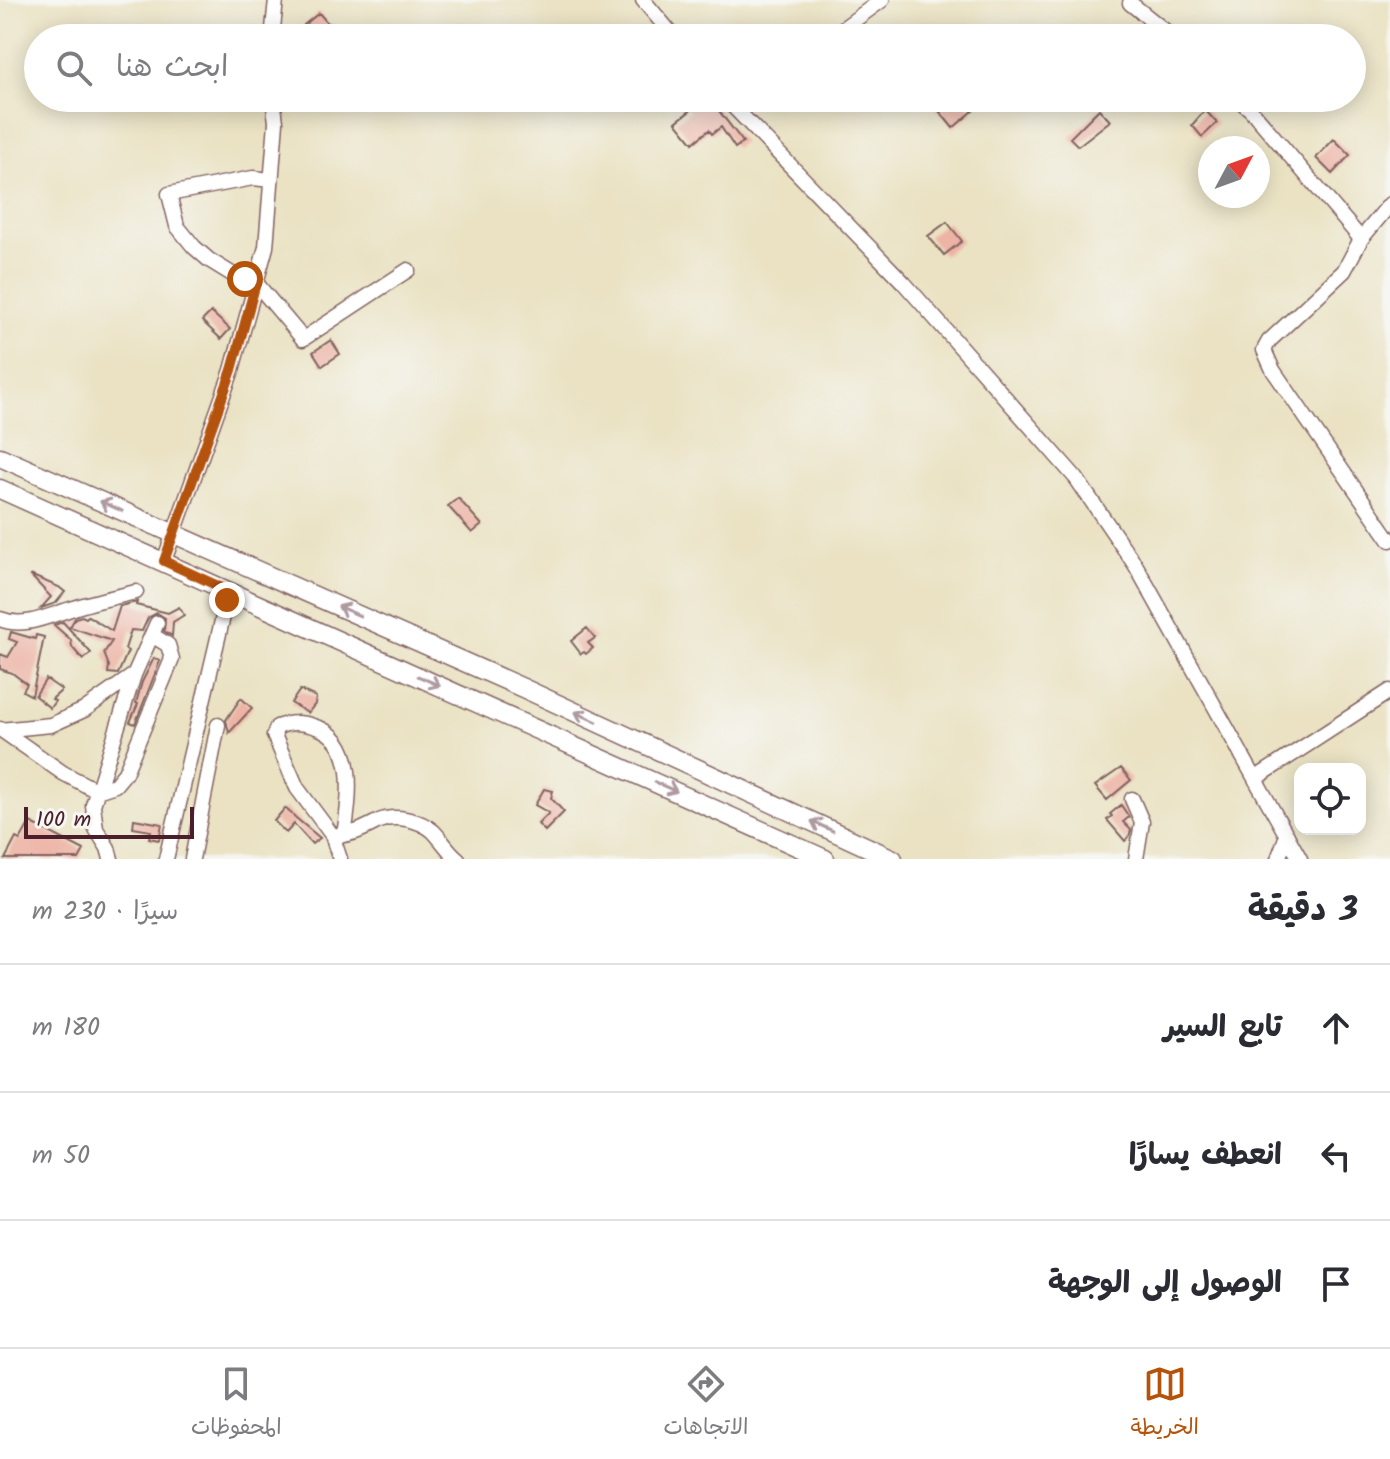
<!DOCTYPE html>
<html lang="ar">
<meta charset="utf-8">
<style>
body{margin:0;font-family:Kalam,"Playpen Sans Arabic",sans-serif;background:#f2f2f3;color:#2b2b33;direction:rtl}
.controls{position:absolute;right:24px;bottom:24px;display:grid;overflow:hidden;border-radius:16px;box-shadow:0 4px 20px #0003}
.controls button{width:72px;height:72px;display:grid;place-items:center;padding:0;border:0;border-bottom:2px solid #e1e1e2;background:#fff;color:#2b2b33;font:40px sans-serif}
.compass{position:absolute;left:1198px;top:136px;width:72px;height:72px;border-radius:50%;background:#fff;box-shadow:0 4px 20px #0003;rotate:49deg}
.scale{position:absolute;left:24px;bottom:20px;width:170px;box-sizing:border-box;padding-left:8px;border:4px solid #4a1f2b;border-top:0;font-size:22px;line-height:28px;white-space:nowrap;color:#4a1f2b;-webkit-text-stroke:6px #f6f6f2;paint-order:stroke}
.stop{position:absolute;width:24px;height:24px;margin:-18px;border:6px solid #b45309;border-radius:50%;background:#fff}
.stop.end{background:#b45309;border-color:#fff;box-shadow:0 2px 8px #0008}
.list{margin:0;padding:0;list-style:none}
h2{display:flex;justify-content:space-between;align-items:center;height:104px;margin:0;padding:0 32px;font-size:34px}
h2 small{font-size:26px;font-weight:400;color:#7c7c81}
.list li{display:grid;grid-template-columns:52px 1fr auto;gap:24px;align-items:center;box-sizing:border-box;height:128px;padding:0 32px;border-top:2px solid #e1e1e2}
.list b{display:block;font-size:30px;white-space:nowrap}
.list em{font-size:26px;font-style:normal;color:#7c7c81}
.icon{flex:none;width:44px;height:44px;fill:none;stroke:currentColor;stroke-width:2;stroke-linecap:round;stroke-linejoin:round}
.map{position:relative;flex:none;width:1390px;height:859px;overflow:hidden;direction:ltr}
.search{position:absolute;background:#fff;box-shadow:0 4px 20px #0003;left:24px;right:24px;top:24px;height:88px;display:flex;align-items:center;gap:20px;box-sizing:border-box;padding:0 28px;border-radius:44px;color:#7c7c81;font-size:30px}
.sheet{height:488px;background:#fff}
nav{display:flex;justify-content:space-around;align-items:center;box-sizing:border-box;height:112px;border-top:2px solid #e1e1e2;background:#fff;font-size:22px;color:#7c7c81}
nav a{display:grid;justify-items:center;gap:4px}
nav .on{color:#b45309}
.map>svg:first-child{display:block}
.building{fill:#edb3a5}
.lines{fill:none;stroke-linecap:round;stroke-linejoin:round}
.minor-casing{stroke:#826360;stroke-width:17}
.major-casing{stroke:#826360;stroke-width:21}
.minor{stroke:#fff;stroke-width:14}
.major{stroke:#fff;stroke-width:18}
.oneway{stroke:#ae9aa0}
.route{stroke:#b45309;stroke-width:10}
</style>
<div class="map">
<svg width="1390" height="859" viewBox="0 0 1390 859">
<rect width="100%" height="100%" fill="#f6f6f2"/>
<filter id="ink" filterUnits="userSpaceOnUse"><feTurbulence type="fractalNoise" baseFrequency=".0125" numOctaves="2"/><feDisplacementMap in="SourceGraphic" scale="16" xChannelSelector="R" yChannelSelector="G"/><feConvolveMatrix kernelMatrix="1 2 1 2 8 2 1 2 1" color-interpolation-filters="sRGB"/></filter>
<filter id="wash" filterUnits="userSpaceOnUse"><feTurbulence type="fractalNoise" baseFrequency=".006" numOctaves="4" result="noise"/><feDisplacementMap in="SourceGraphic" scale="32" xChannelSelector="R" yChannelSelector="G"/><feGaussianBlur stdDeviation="1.8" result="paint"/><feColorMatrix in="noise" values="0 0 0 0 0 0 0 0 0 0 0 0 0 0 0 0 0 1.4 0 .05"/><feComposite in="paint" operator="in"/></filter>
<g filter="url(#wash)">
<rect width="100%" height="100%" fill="#eae2c3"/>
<g id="blocks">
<path class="building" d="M319,13l11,13 3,-2 7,9 -6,5h-19l-11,-13z
M679,98h30l34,44 -8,6 -14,-21 -9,7 -3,-4 -16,13 -17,-21 14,-11z
M946,98h15l12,13 -20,17 -17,-21z
M1099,109l11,12 -32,25 -8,-8z
M1205,110l12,13 -15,14 -10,-12z
M1334,139l16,16 -18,19 -16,-16z
M947,222l15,19 -18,14 -16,-19z
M211,312l19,17 -9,10 -19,-18z
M331,340l9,14 -18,12 -9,-14z
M458,498l24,27 -10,8 -24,-27z
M30,575l29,12 6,5 -9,11 -15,5 10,-11z
M137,602l-1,3 32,8 11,-6 5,8 -11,7 -1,14 -8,-5 1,-13 -8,-5 -9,5 -6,13 -11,-1 -6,19 3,2 -10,23 -10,-1 1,-7 -5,-13 8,-12 -42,-14 5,-9 7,-2 4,2 2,-2 24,15 8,-25z
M63,622l28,31 -8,7 -11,-13 -1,-7 -17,-15z
M587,628l8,10 -7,5 5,5 -7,6 -2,-2 -3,2 -10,-13z
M11,632l24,7 1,-4 8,2 -12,59 -9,-5 4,-7 -15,-11 -12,-4v-15l8,3 9,-15 -8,-3z
M154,658l6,3 -25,63 -5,-2 8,-18 -2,-1 6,-21z
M46,679l16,11 -10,9 3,2 -5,7 -15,-12z
M300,690l16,7 -1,7 -7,9 -17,-10z
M241,698l11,10 -23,25 -3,-13z
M1121,768l10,12 -24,20 -12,-14z
M544,789l9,2 -2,7 13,14 -19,19 -7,-7 11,-11 -14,-8z
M1121,805l8,12 -6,5 8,8 -2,7 -4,4 -18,-21 5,-4 -2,-2z
M285,808l11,10 24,20 -8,6 -18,-20 -8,9 -12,-12z
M134,819l28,5 -3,16 -10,-2 2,-7 -18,-3z
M30,822l54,28 -5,9h-74l11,-21 4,2z"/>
</g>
</g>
<g filter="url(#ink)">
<use href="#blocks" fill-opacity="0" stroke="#826360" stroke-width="2"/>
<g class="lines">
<defs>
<path id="minor" d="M643,0l32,38
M1130,3l44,35
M272,38l4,-38
M830,38l52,-38
M725,98l179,185 172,195 60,88 164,293
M1237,98l14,12 110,129
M271,180l-18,-2 -84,16 8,32 17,21 15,13 26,16 21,7 47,56 105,-69
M1390,204l-29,35 -17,32 -75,70 -5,9 9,20 117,170
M164,561l68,-191 34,-123 10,-125 -3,-24
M0,619c25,10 50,-4 74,-11 20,-7 42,-11 62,-16
M0,729l63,44 34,18 18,-6 10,-12 47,-114 -4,-14 -16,-10
M0,730l51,-5 33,-15 50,-35
M1256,778l134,-87
M1132,799l10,23 -6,37
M338,835c16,0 27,-7 41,-14 16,-7 41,-1 54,10 9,9 15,20 25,28
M111,859l-3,-11 -12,-19 -3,-24 41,-130 23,-52
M166,859l63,-268
M192,859l26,-134
M340,859l-8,-24 -35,-47 -23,-53 3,-8c13,-5 23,-5 36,-1 46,12 37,73 31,109
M1278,859l9,-24"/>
<path id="major" d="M0,457l523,231 370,171
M0,489l825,370"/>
</defs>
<use href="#minor" class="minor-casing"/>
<use href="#major" class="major-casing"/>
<use href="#minor" class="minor"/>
<use href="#major" class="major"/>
</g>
<defs><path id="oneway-shaft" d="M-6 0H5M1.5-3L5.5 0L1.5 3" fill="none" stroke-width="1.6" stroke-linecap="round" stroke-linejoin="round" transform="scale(2)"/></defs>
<g class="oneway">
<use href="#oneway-shaft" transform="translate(111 506) rotate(-156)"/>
<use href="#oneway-shaft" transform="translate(349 611) rotate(-156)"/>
<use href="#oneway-shaft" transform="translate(429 681) rotate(24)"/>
<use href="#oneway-shaft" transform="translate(586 717) rotate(-155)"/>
<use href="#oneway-shaft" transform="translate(666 787) rotate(24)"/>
<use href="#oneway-shaft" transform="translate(822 826) rotate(-155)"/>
</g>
</g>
<g class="lines" filter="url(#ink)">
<path class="route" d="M227,600l2,-9 -65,-30 68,-191 24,-87 -11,-4"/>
</g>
</svg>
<div class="controls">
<button><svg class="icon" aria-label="locate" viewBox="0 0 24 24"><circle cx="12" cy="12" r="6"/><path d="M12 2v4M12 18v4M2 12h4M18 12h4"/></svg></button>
</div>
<svg class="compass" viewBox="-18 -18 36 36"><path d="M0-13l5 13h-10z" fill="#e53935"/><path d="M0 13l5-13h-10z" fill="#7c7c81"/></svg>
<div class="scale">100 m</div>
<div class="stop" style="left:245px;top:279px"></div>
<div class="stop end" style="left:227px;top:600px"></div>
<div class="search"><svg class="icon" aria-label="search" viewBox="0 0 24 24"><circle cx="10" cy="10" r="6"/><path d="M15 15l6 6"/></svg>ابحث هنا</div>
</div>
<section class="sheet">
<h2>3 دقيقة<small>سيرًا · 230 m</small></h2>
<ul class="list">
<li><svg class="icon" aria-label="ahead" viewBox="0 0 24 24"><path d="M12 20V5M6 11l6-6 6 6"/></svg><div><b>تابع السير</b></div><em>180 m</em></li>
<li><svg class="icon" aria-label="left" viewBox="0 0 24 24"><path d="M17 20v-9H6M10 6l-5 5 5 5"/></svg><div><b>انعطف يسارًا</b></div><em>50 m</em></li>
<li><svg class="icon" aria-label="arrive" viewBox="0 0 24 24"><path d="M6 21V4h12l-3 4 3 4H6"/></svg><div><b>الوصول إلى الوجهة</b></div></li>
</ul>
</section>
<nav>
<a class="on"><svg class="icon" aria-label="map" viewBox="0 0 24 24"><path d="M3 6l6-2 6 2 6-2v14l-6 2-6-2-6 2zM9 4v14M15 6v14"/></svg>الخريطة</a>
<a><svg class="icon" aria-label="directions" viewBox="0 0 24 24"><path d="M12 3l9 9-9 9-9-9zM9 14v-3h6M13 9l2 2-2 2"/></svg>الاتجاهات</a>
<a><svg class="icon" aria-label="saved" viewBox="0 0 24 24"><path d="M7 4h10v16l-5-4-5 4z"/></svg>المحفوظات</a>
</nav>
